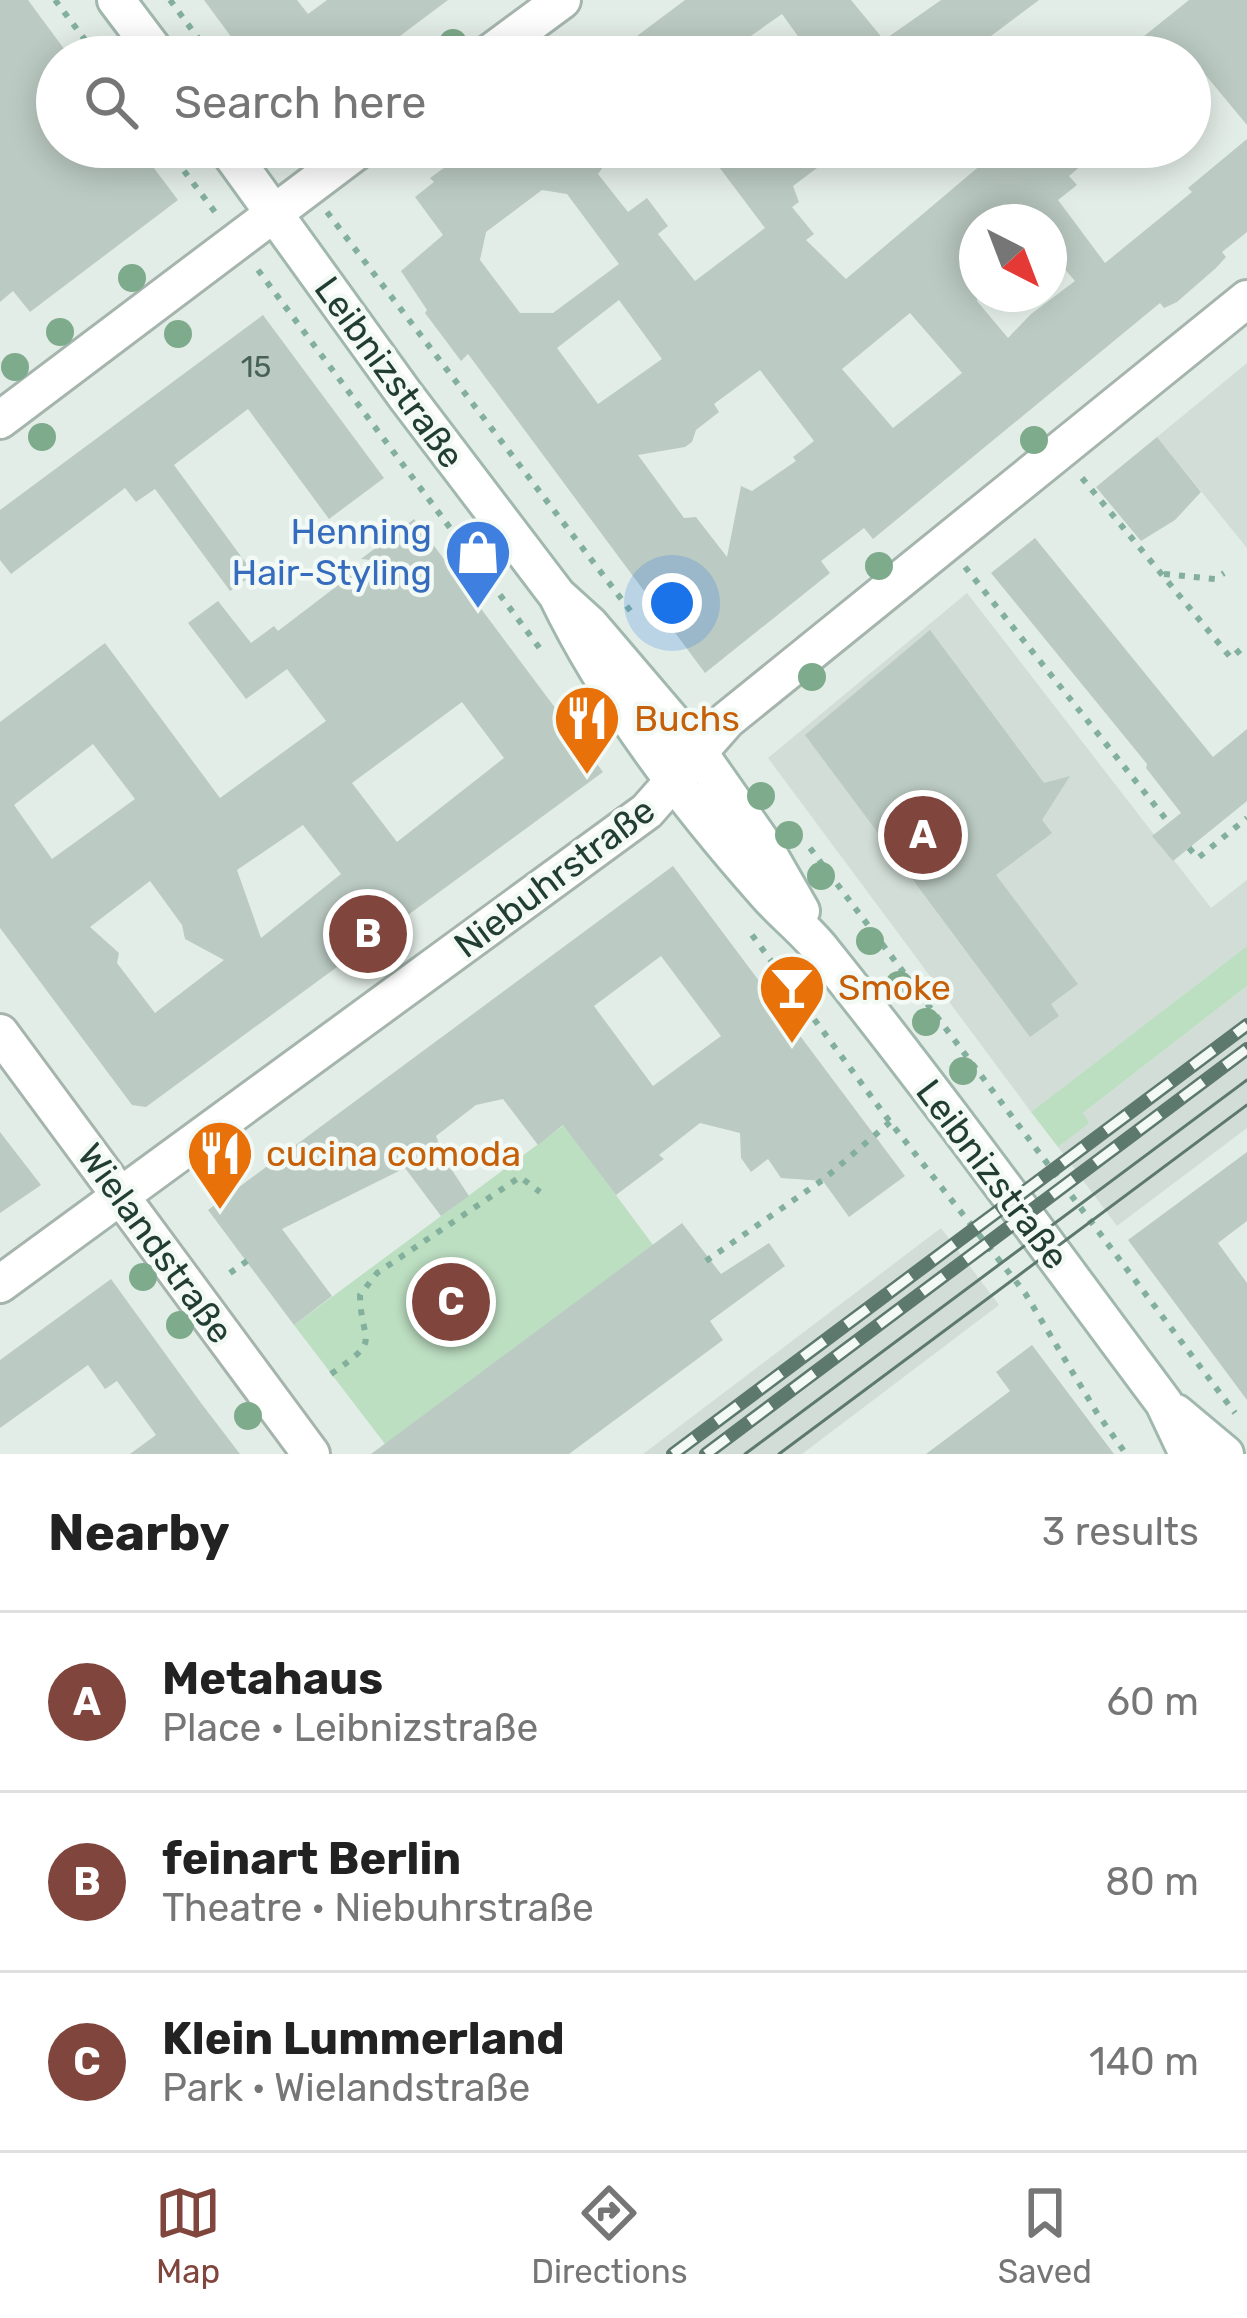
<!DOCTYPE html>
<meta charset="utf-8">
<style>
body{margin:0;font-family:Rubik,sans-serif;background:#f6f6f6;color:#222}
.compass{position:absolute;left:959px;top:204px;width:108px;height:108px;border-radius:50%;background:#fff;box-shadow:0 6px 30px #0003;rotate:138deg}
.you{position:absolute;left:672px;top:603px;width:42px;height:42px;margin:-30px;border:9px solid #fff;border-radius:50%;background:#1a73e8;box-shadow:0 0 0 18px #1a73e833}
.badge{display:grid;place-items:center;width:78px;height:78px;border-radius:50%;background:#80453c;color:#fff;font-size:39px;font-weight:700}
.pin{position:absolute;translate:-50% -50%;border:6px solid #fff;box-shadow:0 3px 12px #0006}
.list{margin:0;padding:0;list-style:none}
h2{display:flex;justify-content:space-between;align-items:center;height:156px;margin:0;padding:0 48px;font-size:51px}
h2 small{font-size:39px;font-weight:400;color:#767676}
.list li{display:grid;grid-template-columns:78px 1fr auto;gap:36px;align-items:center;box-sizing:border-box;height:180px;padding:0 48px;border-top:3px solid #e0e0e0}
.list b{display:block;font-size:45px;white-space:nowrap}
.list p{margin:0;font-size:39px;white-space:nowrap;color:#767676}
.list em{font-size:39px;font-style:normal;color:#767676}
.icon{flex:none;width:66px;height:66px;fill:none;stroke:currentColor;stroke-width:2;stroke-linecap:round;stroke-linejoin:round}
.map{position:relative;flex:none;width:1247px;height:1454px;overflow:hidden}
.search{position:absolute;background:#fff;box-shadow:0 6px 30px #0003;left:36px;right:36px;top:36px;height:132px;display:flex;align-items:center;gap:30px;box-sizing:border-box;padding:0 42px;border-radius:66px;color:#767676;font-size:45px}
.sheet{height:696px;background:#fff}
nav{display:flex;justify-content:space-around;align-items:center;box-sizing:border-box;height:168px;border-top:3px solid #e0e0e0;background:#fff;font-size:33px;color:#767676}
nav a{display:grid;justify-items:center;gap:6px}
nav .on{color:#80453c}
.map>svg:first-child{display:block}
.built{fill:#d1ddd6}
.green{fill:#bcdec1}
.building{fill:#bbcac3;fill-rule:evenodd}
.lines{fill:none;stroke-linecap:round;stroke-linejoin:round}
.street-casing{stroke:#a5b5ad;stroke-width:42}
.secondary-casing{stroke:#a1b8ae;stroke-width:42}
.path{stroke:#83b09d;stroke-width:6;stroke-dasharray:6 9;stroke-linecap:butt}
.street{stroke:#fff;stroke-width:36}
.secondary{stroke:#fff;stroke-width:36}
.tram{stroke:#5d796e;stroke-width:3}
.rail-casing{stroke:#5d796e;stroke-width:14}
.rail{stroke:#f3f9f5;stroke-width:9;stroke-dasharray:27;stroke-linecap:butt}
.tree{fill:#7eab8b}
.labels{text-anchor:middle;stroke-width:9;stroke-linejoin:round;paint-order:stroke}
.number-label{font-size:30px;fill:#486157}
.street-label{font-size:36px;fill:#223e33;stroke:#f3f9f5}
.shop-label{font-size:36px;fill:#366cbe;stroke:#f3f9f5;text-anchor:end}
.food-label{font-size:36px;fill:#c56008;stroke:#f3f9f5;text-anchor:start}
</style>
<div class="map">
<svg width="1247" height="1454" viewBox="0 0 1247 1454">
<rect width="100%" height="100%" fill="#e3ede7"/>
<path class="built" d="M1247,363v185l-90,-111z
M967,593l244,315 36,-28v66l-216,166 -263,-354z
M1247,986v142l-130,98 -59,-79 30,-24 -6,-9z
M941,1228l58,77 -197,149h-159z"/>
<path class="green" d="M1247,946v40l-164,127 6,10 -31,24 -27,-35z
M564,1125l89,120 -268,199 -91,-119z"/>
<path class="building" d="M0,0h28l42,57h-13v90h81l40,53 -148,112 -17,-21 -13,11z
M204,0h93l11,14 19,-14h121l-76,57h-126z
M685,0h166l33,40 57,-40h98l-76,57h-150l-31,-43 -61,43h-112z
M1189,0h58v125l-44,-53 -13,12v-27h-72z
M1247,139v93l-25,20 4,5 -10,11 -39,34 -13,6 -4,-5 -287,236 -9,-11 -43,33 9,12 -125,100 -237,-319 -7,7 -36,-48 2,-3 -26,-39 42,-36 -28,-38 19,-15 -4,-4 43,-31h144l-19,27 30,38 19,-14 21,28 -10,8 37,47 70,-53 -61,-81h141l-52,39 6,16 -7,5 22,27 -8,6 40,39 156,-132h101l-34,29 8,9 -19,15 47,63 87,-71 -4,-4zM542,190l25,4 52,70 -66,49h-33l-40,-53 6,-28zM977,222h72v29l26,30 -44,33 -23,24 -31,-37zM619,300l43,59 -64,45 -41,-56zM910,313l52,60 -69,55 -51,-59zM760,370l54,71 -21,16 3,4 -44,30 -11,-5 -14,71 -31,-40 -12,1 -46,-63 47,-8 7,-5 4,-12 23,-18 -5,-8z
M263,315l121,163 -55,41 -81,-110 -74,56 80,109 -24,17 -75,-102 -19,13 -11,-14 -114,86 -11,-14v-50z
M1157,437l44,55 -26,28 -34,21 -45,-54z
M414,519l189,253 -457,335 -14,-2 -132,-177v-206l105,-79 115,155 106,-77 -39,-52 -41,30 -58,-76 30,-22 33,42 23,-17 4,5 93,-71 -10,-1zM462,702l42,56 -107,84 -45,-59zM93,744l42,55 -83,60 -38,-54zM303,825l38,49 -80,64 -24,-68zM150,881l32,44 3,14 39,21 -69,53 -38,-50 2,-10 -29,-26z
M1035,538l178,219 34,-28v72l-74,60 -21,-25 29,-23 -35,-45 1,-4 -156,-191z
M930,630l114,153 26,-7 -28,44 10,13 -56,42 82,109 -27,20 8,12 -29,21 -225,-302z
M673,866l232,310 -56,41 -26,-36 -42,-3 -13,-19 -17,13 -10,-14 -1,-25 -40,-10 -41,32 5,4 -48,36 -53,-70 -25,20 -35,-46 -27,6 -40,31 10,25 23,35 -28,20 -36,-48 -123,61 50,67 -38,29 -86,-115zM661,956l60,80 -68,50 -59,-80z
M0,1132l41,53 -41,28z
M1247,1152v69l-29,22 29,40v117l-119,-160z
M682,1223l39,51 48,-31 16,23 -75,55 13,19 -154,114h-198z
M111,1279l90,124 39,51h-110l26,-19 -39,-54 -12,8 -17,-24 -88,63v-68z
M1032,1345l82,109h-188l84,-63 -14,-19z"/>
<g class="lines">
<defs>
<path id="street" d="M485,57l77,-57
M0,420l362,-273
M0,1033l311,421
M0,1284l647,-473 80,-91 520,-421"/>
<path id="secondary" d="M116,0l43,57
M226,147l179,248 152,200 32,29 110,129 63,90 39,68
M557,595c52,108 130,209 209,298 18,21 40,37 57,59 118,147 228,300 341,451l24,51
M1176,1413l49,41"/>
</defs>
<use href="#street" class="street-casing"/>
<use href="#secondary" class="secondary-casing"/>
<path class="path" d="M55,0l43,57
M170,0l42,57
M166,147l52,69
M327,212l308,405
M258,270l286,384
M1082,478l149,180 16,-14
M965,567l204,256
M1164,574l51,5 9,-6
M810,848l425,565
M1189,848l9,10 49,-40
M752,935l138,187 135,171 72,120 29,41
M706,1261l118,-82 66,-57
M230,1273l17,-12
M331,1374c53,-37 30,-28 29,-79l17,-22 143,-96 20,15"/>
<use href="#street" class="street"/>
<use href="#secondary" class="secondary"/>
<path class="tram" d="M745,1454l502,-374
M779,1454l468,-349"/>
<defs>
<path id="rail" d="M673,1454l574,-429
M706,1454l541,-405"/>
</defs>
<use href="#rail" class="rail-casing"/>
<use href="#rail" class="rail"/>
</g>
<g class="tree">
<circle cx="453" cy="43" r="14"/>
<circle cx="132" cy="278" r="14"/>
<circle cx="60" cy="332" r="14"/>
<circle cx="178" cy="334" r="14"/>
<circle cx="15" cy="367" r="14"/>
<circle cx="42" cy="437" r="14"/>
<circle cx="1034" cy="440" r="14"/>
<circle cx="879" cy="566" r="14"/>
<circle cx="812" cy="677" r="14"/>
<circle cx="761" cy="796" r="14"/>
<circle cx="789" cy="835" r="14"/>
<circle cx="821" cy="876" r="14"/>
<circle cx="870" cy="941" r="14"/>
<circle cx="899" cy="985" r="14"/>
<circle cx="926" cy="1022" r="14"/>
<circle cx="963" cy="1071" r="14"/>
<circle cx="143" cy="1277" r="14"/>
<circle cx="180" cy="1325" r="14"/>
<circle cx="248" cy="1416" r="14"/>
</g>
<defs>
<symbol id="shop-pin" viewBox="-11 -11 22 30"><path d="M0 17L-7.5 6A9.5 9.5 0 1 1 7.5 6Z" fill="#3f7fe0" stroke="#f3f9f5"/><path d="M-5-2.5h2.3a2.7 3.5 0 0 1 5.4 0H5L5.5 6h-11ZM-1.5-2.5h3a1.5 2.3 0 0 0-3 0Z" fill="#fff"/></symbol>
<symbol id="restaurant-pin" viewBox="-11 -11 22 30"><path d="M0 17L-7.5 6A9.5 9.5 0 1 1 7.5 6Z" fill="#e8710a" stroke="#f3f9f5"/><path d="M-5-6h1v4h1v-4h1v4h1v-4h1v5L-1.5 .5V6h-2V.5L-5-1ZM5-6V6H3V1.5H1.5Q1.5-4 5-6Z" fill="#fff"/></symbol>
<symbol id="bar-pin" viewBox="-11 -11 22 30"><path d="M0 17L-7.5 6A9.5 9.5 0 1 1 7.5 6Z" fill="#e8710a" stroke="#f3f9f5"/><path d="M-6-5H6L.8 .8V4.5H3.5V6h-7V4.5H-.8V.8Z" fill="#fff"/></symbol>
</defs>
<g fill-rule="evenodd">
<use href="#shop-pin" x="440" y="514" width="76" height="104"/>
<use href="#restaurant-pin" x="549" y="680" width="76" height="104"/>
<use href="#bar-pin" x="754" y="949" width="76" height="104"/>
<use href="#restaurant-pin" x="182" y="1115" width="76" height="104"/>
</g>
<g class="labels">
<g class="number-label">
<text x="256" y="377">15</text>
</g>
<g class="street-label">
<text transform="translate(390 372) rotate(54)" y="13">Leibnizstraße</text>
<text transform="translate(554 877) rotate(-37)" y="13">Niebuhrstraße</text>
<text transform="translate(993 1174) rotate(53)" y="13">Leibnizstraße</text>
<text transform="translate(156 1243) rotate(54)" y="13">Wielandstraße</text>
</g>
<g class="shop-label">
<text x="432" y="544">Henning<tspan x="432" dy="41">Hair-Styling</tspan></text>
</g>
<g class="food-label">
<text x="634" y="731">Buchs</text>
<text x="838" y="1000">Smoke</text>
<text x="266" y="1166">cucina comoda</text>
</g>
</g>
</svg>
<svg class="compass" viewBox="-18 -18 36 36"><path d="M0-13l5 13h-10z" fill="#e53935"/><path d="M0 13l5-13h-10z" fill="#767676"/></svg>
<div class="you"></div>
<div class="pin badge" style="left:923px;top:835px">A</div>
<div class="pin badge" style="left:368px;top:934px">B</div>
<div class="pin badge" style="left:451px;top:1302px">C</div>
<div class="search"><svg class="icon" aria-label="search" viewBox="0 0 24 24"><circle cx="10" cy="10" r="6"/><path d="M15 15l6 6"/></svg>Search here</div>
</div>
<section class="sheet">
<h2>Nearby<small>3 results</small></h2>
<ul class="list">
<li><span class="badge">A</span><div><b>Metahaus</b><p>Place · Leibnizstraße</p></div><em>60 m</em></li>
<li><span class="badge">B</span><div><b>feinart Berlin</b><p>Theatre · Niebuhrstraße</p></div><em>80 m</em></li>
<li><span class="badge">C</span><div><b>Klein Lummerland</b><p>Park · Wielandstraße</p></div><em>140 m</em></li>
</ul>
</section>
<nav>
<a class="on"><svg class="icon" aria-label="map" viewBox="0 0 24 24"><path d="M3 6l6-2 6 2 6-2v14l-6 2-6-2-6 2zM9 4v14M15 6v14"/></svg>Map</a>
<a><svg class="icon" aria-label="directions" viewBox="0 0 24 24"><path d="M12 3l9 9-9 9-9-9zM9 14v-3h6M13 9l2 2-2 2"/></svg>Directions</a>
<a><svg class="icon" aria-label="saved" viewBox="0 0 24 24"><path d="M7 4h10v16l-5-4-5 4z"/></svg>Saved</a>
</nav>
